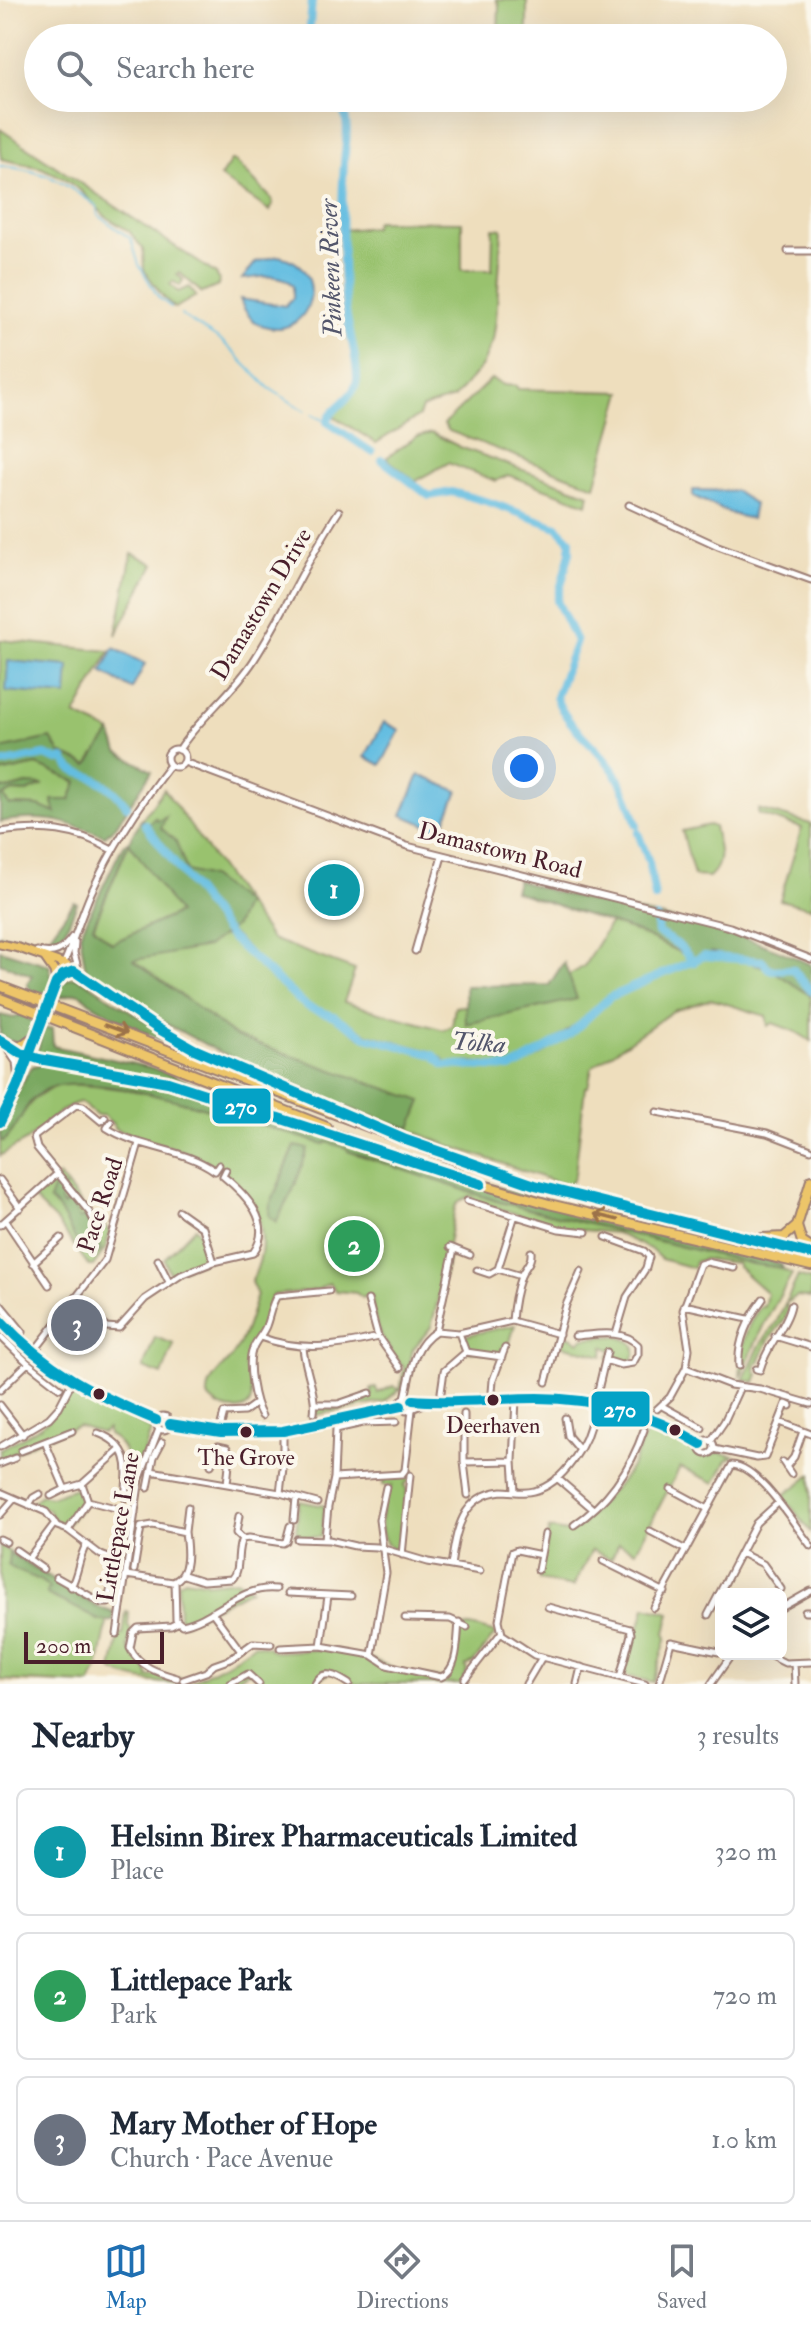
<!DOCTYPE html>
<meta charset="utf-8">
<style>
body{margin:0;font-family:"IM FELL Double Pica",serif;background:#f2f2f3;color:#1f2937}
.controls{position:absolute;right:24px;bottom:24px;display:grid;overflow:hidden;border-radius:12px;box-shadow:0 8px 32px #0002}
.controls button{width:72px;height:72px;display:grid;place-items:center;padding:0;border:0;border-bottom:2px solid #e0e1e3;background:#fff;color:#1f2937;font:40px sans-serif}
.scale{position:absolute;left:24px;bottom:20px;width:140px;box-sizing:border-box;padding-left:8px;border:4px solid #4a1f2b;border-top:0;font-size:22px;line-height:28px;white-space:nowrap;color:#4a1f2b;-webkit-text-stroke:6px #fbf7ec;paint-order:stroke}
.you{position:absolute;left:524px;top:768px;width:28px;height:28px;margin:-20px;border:6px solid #fff;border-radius:50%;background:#1a73e8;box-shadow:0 0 0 12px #1a73e833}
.badge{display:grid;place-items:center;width:52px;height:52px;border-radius:50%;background:#1f6fb2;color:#fff;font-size:26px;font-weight:700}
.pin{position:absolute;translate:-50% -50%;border:4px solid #fff;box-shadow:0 2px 8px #0006}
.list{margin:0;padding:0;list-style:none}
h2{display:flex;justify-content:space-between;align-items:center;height:104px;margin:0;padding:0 32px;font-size:34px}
h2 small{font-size:26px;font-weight:400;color:#747a83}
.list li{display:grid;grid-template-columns:52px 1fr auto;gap:24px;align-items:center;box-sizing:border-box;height:128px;margin:0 16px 16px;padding:0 16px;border:2px solid #e0e1e3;border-radius:12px}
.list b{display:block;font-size:30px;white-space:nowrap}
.list p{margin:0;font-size:26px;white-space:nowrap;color:#747a83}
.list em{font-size:26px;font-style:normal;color:#747a83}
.icon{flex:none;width:44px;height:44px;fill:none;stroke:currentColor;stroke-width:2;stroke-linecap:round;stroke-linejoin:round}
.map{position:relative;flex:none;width:811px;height:1684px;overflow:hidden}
.search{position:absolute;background:#fff;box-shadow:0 8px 32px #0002;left:24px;right:24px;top:24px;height:88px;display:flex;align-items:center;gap:20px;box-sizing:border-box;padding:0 28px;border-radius:44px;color:#747a83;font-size:30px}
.sheet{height:536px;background:#fff}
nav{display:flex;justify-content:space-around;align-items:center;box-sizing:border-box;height:112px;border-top:2px solid #e0e1e3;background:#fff;font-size:22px;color:#747a83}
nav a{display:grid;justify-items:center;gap:4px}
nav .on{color:#1f6fb2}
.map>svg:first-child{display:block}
.green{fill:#99c26e;stroke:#72704c;stroke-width:2}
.forest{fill:#7aa861;stroke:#626446;stroke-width:2;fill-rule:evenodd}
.water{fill:#64bde1;stroke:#576e86;stroke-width:2}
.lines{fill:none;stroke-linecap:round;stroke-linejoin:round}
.stream{stroke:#64bde1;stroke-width:2}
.river{stroke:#64bde1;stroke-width:8}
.minor-casing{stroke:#9c7e74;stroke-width:9}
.major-casing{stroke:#9c7e74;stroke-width:11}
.highway-casing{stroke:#9c7e74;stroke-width:12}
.minor{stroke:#fff;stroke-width:5}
.major{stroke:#edc569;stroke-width:7}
.highway{stroke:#edc569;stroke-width:8}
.major-bridge-casing{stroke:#9c7e74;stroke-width:11;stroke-linecap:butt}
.major-bridge{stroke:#edc569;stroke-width:7}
.bus-1-casing{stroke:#fbf7ec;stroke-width:16}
.bus-1{stroke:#04a2c6;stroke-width:10}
.oneway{stroke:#9c724a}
.bus-dot{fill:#4a1f2b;stroke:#fbf7ec;stroke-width:3}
.labels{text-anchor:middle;stroke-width:8;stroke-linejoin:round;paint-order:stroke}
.bus-label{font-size:22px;fill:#4a1f2b;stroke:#fbf7ec}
.street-label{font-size:24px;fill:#4a1f2b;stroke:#fbf7ec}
.water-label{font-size:26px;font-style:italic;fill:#53566b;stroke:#fbf7ec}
.line-badge{stroke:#fbf7ec;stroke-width:3}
.badge-label{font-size:22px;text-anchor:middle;font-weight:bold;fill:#fff}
</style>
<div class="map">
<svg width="811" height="1684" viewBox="0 0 811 1684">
<rect width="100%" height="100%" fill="#fbf7ec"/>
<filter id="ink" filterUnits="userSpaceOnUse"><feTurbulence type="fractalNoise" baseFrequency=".0125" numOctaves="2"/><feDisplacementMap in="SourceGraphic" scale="16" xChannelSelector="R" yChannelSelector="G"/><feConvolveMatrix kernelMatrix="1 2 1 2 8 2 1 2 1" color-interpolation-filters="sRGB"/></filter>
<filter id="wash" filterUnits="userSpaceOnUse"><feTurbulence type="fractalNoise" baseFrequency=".006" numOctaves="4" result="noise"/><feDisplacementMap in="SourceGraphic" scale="32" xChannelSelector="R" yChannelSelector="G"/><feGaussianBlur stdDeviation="1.8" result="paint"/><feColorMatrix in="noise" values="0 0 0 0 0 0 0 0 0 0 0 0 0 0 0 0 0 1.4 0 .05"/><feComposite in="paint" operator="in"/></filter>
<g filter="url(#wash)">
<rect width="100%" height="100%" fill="#eedebd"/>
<path class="green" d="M496,0h31v38h-29l1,-33z
M0,129l216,145 3,6 -1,6 -16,7 -23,-21 -2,2 6,6 -3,6 -7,-5 -3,3 8,8 11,-5 7,9 -21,12 -11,-10 -20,-28 -1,-21 -14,-18 -23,-14 -25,-26 -18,-13 -21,-10 -41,-9z
M231,161h4l36,37 2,6 -3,7 -50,-34z
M375,221l87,1v48h30l1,-42 9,1 -6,91 -3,20 -11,26 -28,32 -32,10 -3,8 -43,27 -46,-29 18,-14 9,-19 -11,-73 -2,-78 30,-3z
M491,379l13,6 12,1 2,3 104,3 -27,94 -146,-55 -5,-7z
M432,433l28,14 129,47 -2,10 -79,-29 -12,6 -48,-18 -33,18 -29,-23 30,-21z
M132,553l22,11 -38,71z
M0,640l110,11 -35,64 36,17 -23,33 -88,-4z
M37,765l40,16 -7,19 -13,13 -19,-7 -29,-1 -6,-10 10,-4 14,1v-8l-20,5 -7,-1v-15z
M164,789l107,150 84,31 -11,32 100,28 8,-4 3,-19 73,-9 50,-28 6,-4 26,-43 25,8 59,28 -87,37 -19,20 -39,28 -33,20 -8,2 -38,-4 -21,3 -8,-8 -11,-6 -62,-17 -32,-19 -22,-7 -14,-8 -74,-72 -85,-108z
M758,809l53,15v84l-31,-8 22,-72 -44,-14z
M709,825l5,2c4,20 12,35 -5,50l-15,-1 -12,-45z
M129,843l60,81 30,7 89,78 23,7 29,21 69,18 18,12 61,3 9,-3 25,-12 37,-27 32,-30 97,-41 54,5 37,18 12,18v43l-15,-9 -23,-9 -5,3 -2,-10 -55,-17 -38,12 -81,56 -4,20h-3l-10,87 -3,8 -6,3 -10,-3 -108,-37 -128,-51 -234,-150z
M64,1084c31,2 63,4 93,11 56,13 111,33 167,49l3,-2 21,6v3l152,51 280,66 12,6 -29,52 -23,52 1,-15 4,1 1,-2 -6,-4c4,-19 8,-36 21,-52l3,1 3,-14 -29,-26 -1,-4 -33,-4 -9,3 -2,6 -32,-9 -11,-10 -34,-16 -54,-5 -86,-27 -5,-5 -12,5 -4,6 -8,42 3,4 -19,74 -18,22 -10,42 -4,-1 -15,12 -74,14 9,-9 15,1 38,-13 -1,-6 5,-1 2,5 15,-7 7,4 4,-23c-19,-21 -32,-43 -32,-71l-6,-1 -3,3 -7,-5 -20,-2 -7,-8 -12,7 -44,5c-5,9 -6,20 -10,30 -4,10 -12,18 -15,28 -6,18 19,58 -14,57 -13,-1 -18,-5 -26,-13 -1,-18 11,-25 21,-37 15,-17 21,-45 28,-65l-6,-13c30,-56 -6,-105 -60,-128 -25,-10 -52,-14 -77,-26l-1,-4 -10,-9 -6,1 -17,-14c-20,5 -36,25 -52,37 -9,6 -19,11 -28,17v-16l4,1c24,-30 21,-45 60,-57z
M59,1176l31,39 2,8 5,-5 13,14 -5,17 -12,17h-4l-32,-44 -23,-23z
M195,1227l5,7 7,26 -37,14 -6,-15z
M798,1276l13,4v18l-14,-2 -11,7 2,7 -3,9 -17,22 -9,21 -3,2 -1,8 3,2 -3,8 -12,-2 17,-35 17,-24z
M515,1325l-6,20 -6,2 -4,7 -30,-3 -6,-15z
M614,1336c16,3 28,9 17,26 -7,3 -18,0 -23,-5l4,-7 -8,-3 -1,9 -42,-11 2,-8h9l7,5 5,-4z
M155,1337l19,7 -12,31 -19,-7z
M79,1390l72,40 -17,57 -6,-2c2,-20 -1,-41 -20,-50l-1,-6 -5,4 -24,-7 -45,17 -33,17v-11c31,-16 51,-24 68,-56z
M641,1419l45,19 17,18 5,1 10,-5 16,4 -7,4 -12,23 -35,-16 -44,84 -17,-8 -8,16 -19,-9 -19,37 -34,-7 10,-51 17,3 11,-7h6c12,-21 39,-38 51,-64 5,-10 7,-21 14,-28l1,-4 -10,-5z
M407,1473l2,8 -5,4 3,5 -9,61c-25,-8 -19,-49 -6,-65l-9,-1 1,-8 14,1z
M811,1475v57l-28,-36z
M78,1487l6,17 -19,23 -8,-3 -9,-15 -16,-4 1,-4 8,-6 9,2z
M299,1501l26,5 -4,31h-18l-7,-5z
M0,1546l109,67 -10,52 -8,19 -91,-4z
M185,1579l24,4 27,-3 15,9 -66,34 -6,-2 -1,-38z
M645,1607l25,6 -5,20 2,4 -14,45 -27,-6 -2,-4 11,-42 5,-4z
M126,1612l3,1 -1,12 3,6 -3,16c5,11 20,19 21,30l9,-2 20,6 1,-3 8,6 42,-22 25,-18 13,3 8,5 54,-3 43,10 32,14 39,6 11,-10 7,-41 10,-2 25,7 -23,30 -7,3 1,5 -4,7 3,6h-112l-14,-9 -10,-2 -17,11h-50l-13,-13 -24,13h-13l2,-3 -6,3c-29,0 -76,0 -97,-14l7,-35h4z"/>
<path class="forest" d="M111,732l7,20 34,19 -36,55 -11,10c-41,-15 -61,-22 -105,-14v-34l7,1 20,-5 17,1 -17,7 -14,-1 -10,5 6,9 29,1 18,7 -4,-13h18l7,-18 -40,-17 -37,8v-24l51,-11 9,15 28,12z
M166,816l-5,12 15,13 11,30 23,6 35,26 -10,23 -28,21 -73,13 101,76 187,65 -11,27c-40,-10 -77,-26 -115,-42 -75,-31 -145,-66 -210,-114l-6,-38 43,-89 6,-4 12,-21 9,3 5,-6 3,4zM129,842l49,71 -66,30 -19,-17z
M517,880c96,34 202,38 294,85v31l-42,-28 -57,-16 -18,7 -59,-28 -121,-40z
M74,902l3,1c-22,54 -22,47 -77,36v-5l13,4 36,-1z
M0,950l49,15 4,17 -5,10 -15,1 -6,-9 6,-8 -33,-13z
M564,962l13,37 -111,25 -1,-38 84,-1z
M74,977l10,4 86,56 2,8 -49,-23 -34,-20 -7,-7 -6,-2 -16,4 -2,-6c4,-8 8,-13 16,-14z
M0,1015l14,3 5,-3 8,2 8,7 -2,8 -13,11 -10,-2 -10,-6z
M52,1028l1,18 99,22 50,18 3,1 -1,4 -163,-34 -4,-4 6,-24z
M48,1063l122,22 152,50 356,105 19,2 84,22 2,4 -31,-4 -252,-62 -152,-51 -1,-3 -20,-6 -3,2c-54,-15 -239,-83 -284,-51 -17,11 -20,34 -36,48l-4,-1v-13l28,-55 5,-6z
M295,1146l13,3 -14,39 -18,34 -7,-6 1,-11z
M55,1184l10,4 -5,13 4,5 7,-8 8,21 5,-2 14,16 3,18 -10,7 -11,-10 -21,-39 -10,-9z
M9,1553l86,53 19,7 -1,8c-10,1 -17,0 -24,-7l-41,-19 -2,-3 3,-4c-11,-13 -27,-12 -41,-23z"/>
<path class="water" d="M278,256c55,10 34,85 -14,70 -13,-4 -20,-15 -24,-27l45,7 8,-8v-12c-11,-15 -34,-8 -51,-7l14,-17z
M693,490l43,1 18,13 -3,15 -19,-5 -39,-18z
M114,648l31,16 -13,25 -30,-17z
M8,661l61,5 -2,30 -61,-5z
M384,722l16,8 -19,35 -16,-8z
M419,775l39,16 -17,40 -39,-16z"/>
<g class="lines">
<path class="stream" d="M0,166c47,5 60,14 97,40l1,9 33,24 8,26 20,33 12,9
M181,315l42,27 46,46 36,23
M312,414l15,8
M660,971l2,4"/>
<path class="river" d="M309,38l3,-38
M337,98c15,26 9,37 7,65 -3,43 -2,105 2,148 3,22 11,45 11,67 -1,21 -25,27 -30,44l45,30
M382,460l47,36 23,-4 37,10 68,25 13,13v12l-13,49 19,40 -20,56c10,28 33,42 51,65 15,18 23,41 30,63
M0,764l45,-9 13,5 6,-1c9,17 17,12 32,20 13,7 22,15 31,27
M145,824l85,113 70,64 10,7 24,8 32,21 68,18 10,10 66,3 8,-3 52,-31 40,-37 94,-41 59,5 6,9 24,-1 18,22
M638,833l11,29 6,36
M656,918l2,15 19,11 17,18"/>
</g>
</g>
<g filter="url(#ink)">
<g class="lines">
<defs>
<path id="minor" d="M788,251h23
M629,505l89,41 93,34
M167 758a9 9 0 1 1 18 0a9 9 0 1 1-18 0Z
M179,750c18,-30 54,-57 75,-90 31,-48 53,-101 85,-149
M184,762l223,84 323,81 81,32
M1,832c41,-6 75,-3 111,18
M75,942l-1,11 5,19
M37,951c18,4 25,0 35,-14
M415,951l27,-95
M64,963c10,-23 17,-47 27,-70 21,-46 48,-88 79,-128
M4,1044l12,18 2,20
M657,1112l110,21 44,17
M0,1122l10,-16 18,-50
M111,1122l-4,6c33,21 76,20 108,43l4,-6
M0,1180l20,28
M467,1201l92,28 27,3
M179,1211l24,17 11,34
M6,1221l43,64
M95,1223l-5,-10 -53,-65 -3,-11 42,-32 7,1 18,15 4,-4
M0,1225l57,-51
M606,1237l38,14 5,6 -3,11 -19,29 -11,37
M450,1247l20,8
M158,1260l11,22
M33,1263l28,-25
M498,1269l23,7
M477,1270l12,4 9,-5 17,-54
M368,1300l10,37 22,31
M0,1304l23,28
M684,1305l64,14
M71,1307l36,20 12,1 26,-29 36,-24 33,-13 39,-9c22,-30 -8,-59 -30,-77l3,-6
M0,1320c47,55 91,73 156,100
M512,1321c1,-15 4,-31 9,-45 4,-10 11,-13 10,-24
M436,1331l23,2 53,-12 47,13
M436,1331l18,-82
M459,1333l7,19 36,5
M0,1336l28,27 32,25
M575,1336c20,-1 47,-8 63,9v9l-5,9 -12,2 -16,-5
M775,1336l36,11
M260,1337c40,15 78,10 118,0
M303,1347c1,21 14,47 11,66
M33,1353l72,-93 34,-117
M739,1366c-2,-25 9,-47 24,-67
M686,1368l44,17 30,4 51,15
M756,1369l4,1c6,-24 27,-44 31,-65
M546,1382l20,-77 15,-34
M0,1390l28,-27
M441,1392l3,-21 22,-19
M492,1392l1,-12 12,-32
M405,1398c6,-25 7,-52 31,-67
M413,1400c42,5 82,-2 124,-2 55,-1 118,16 164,46
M595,1403l12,-51
M315,1404h23l32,-11
M0,1405l23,30
M662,1406l40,22
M414,1408l-2,-10 -6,-1 -5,3v6l5,5 21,-8
M657,1409l13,-12 16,-29 3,-19 -6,-39 17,-46 7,-2 27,6
M464,1414v48l4,33
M156 1423a7 7 0 1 1 14 0a7 7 0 1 1-14 0Z
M262,1416c-8,-13 -16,-53 -9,-68 3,-8 10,-14 13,-22 4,-10 5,-22 11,-30l52,-5
M565,1418l3,18 11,13
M780,1422l31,12
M170,1424l51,8 62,-1 118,-25
M219,1432l5,-19 20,-1 11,-8
M98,1433c34,13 30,35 27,65
M700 1447a7 7 0 1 1 14 0a7 7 0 1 1-14 0Z
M711,1441l13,-19 16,-35
M45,1442l20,47 17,-5 38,-34
M0,1447l49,-29 10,-11 13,-25
M714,1449l43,9 8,-1 21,-53 4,2
M21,1451l51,-20
M464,1462l49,-1
M783,1462l8,12
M0,1464l15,-6
M211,1465l3,-16 4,-3 9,2 3,7 -3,29
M786,1467l8,-10 9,-26
M151,1471l129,22 37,10
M334,1478l68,-4 3,-4 7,-60
M557,1478l36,31
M82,1484l6,17
M148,1488l6,-31 8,-15
M671,1489l37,20
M515,1491l-2,-30 3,-62
M0,1492l46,20 11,14 11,4 33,25 13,5
M280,1493l3,-25v-37
M51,1496l14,-7
M29,1505l4,-7 7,-4
M0,1515l14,-16
M239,1516l-3,17 6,6
M294,1520l2,-22
M574,1525c34,-23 57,-57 70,-95
M68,1530l20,-29 47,12
M650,1531l36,19
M185,1532l3,-25
M0,1539l6,3
M297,1539l32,1 26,6 22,1 51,15 52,9
M325,1539l3,-32 6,-29 2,-49 27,-6 33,-1
M16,1550l27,19
M741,1553l22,11 18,25
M402,1555l8,-80
M541,1555l-24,-5 -5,2 -13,68 3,14 32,21 111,29
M28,1559l27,-36
M603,1561l62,31
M451,1566c5,-34 10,-71 51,-75 11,0 22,3 32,0 29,-7 55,-48 58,-76
M538,1570l7,-36
M126,1575l47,7c18,-7 14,-35 12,-50l-32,-7 -12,2 -7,43
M184,1575l19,6 29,-2c10,-10 3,-27 10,-40l7,-1 34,5 3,-2 4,-15
M56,1577l46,26h6l2,-12
M112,1578l8,-56
M175,1581l1,39 6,5c34,-7 59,-40 94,-36
M71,1587c8,-15 7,-28 15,-42
M288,1593l63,3
M548,1607l82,22 1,5 -11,43
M654,1608l78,-143c27,1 62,60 79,81
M781,1608l30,-17
M212,1612l28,38
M805,1612h6
M708,1615l48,-92 22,-20
M405,1618l45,1 17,8
M117,1634l23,-156 19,-49
M321,1646l7,-50
M280,1648l41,-2 51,9 15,10 54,12c18,-7 16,-38 18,-55
M767,1654l18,9 26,-1
M372,1655l14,-82 -7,-53 7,-33
M794,1663l1,21
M177,1678c-18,-5 -38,-11 -47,-30l3,-15 5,-5 33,-2 6,-3
M465,1679l36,-46
M183,1680l23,-8 8,-7 17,-6 22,-16 18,1
M230,1684l18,-10 11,10
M315,1684c8,-17 23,-7 34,0
M526,1684l16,-27
M577,1684l4,-17
M659,1684l12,-42 48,10
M711,1684l21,-30"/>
<path id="major" d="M0,944l19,4 45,16 -11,28
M45,958l9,13 2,11
M0,1040l28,16 11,-27
M10,1044l10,2 14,-10"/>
<path id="highway" d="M64,964l93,64 65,35 60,25
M0,986l452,173 121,36 238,59
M0,998l327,129
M28,1056l140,26 175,55 99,36 107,31 262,62
M797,1226l5,16 9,6
M762,1238l22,-1 13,-11 14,-46"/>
</defs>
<use href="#minor" class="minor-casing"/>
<use href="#major" class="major-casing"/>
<use href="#highway" class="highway-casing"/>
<use href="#minor" class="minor"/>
<use href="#major" class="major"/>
<use href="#highway" class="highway"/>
<defs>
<path id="major-bridge" d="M39,1029l14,-37"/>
</defs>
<use href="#major-bridge" class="major-bridge-casing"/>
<use href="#major-bridge" class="major-bridge"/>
<defs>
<path id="bus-1" d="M0,1040l20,13 19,6 129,23 313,102
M0,1122l17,-35 39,-104 7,-8 11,-4 83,57 37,21 212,91 129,45 276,69
M0,1320c46,50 94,74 156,100
M413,1400c41,4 82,-2 124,-2 58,0 114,16 164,46
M170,1424l51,8 62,-1 118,-25"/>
</defs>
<use href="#bus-1" class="bus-1-casing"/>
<use href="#bus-1" class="bus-1"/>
</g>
<defs><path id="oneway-shaft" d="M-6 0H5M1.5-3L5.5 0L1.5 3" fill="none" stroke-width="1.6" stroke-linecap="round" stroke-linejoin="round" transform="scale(2)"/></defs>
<g class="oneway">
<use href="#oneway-shaft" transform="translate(116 1029) rotate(20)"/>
<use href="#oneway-shaft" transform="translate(606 1217) rotate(-166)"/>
</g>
</g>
<g class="bus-dot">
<circle cx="99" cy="1394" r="7"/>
<circle cx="493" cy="1400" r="7"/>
<circle cx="675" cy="1430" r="7"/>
<circle cx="246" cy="1432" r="7"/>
</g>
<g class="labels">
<g class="bus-label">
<text x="493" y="1433">Deerhaven</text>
<text x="246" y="1465">The Grove</text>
</g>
<g class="street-label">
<text transform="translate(261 604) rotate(-59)" y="8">Damastown Drive</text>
<text transform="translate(500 850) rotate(14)" y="8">Damastown Road</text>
<text transform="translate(100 1205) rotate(-72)" y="8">Pace Road</text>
<text transform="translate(118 1527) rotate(-80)" y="8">Littlepace Lane</text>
</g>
<g class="water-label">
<text transform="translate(330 268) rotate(-92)" y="9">Pinkeen River</text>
<text transform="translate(479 1042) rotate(4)" y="9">Tolka</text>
</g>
</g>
<g class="line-badge">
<rect x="211" y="1087" width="61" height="38" rx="8" fill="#04a2c6"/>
<rect x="590" y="1390" width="61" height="38" rx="8" fill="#04a2c6"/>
</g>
<g class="badge-label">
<text x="241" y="1114">270</text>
<text x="620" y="1417">270</text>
</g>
</svg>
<div class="controls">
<button><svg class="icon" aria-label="layers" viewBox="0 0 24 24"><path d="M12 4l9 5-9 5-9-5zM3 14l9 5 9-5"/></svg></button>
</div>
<div class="scale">200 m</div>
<div class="you"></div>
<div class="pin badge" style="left:334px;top:890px;background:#0f9aa8">1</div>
<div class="pin badge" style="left:354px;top:1246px;background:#2e9e5b">2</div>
<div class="pin badge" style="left:77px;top:1325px;background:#6b7280">3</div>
<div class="search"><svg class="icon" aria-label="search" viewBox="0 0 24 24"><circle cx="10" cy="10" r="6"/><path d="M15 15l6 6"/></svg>Search here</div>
</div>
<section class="sheet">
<h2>Nearby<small>3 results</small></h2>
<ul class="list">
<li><span class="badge" style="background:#0f9aa8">1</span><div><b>Helsinn Birex Pharmaceuticals Limited</b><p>Place</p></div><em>320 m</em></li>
<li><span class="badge" style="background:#2e9e5b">2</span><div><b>Littlepace Park</b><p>Park</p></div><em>720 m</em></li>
<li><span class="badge" style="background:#6b7280">3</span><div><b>Mary Mother of Hope</b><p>Church · Pace Avenue</p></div><em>1.0 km</em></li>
</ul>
</section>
<nav>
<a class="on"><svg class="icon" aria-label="map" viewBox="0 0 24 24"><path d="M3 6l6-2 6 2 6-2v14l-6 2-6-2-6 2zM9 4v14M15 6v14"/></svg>Map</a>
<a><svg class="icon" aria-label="directions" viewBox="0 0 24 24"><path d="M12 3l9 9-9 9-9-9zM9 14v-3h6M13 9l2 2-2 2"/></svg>Directions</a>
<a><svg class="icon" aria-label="saved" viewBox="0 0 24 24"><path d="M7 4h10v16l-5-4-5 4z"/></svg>Saved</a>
</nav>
